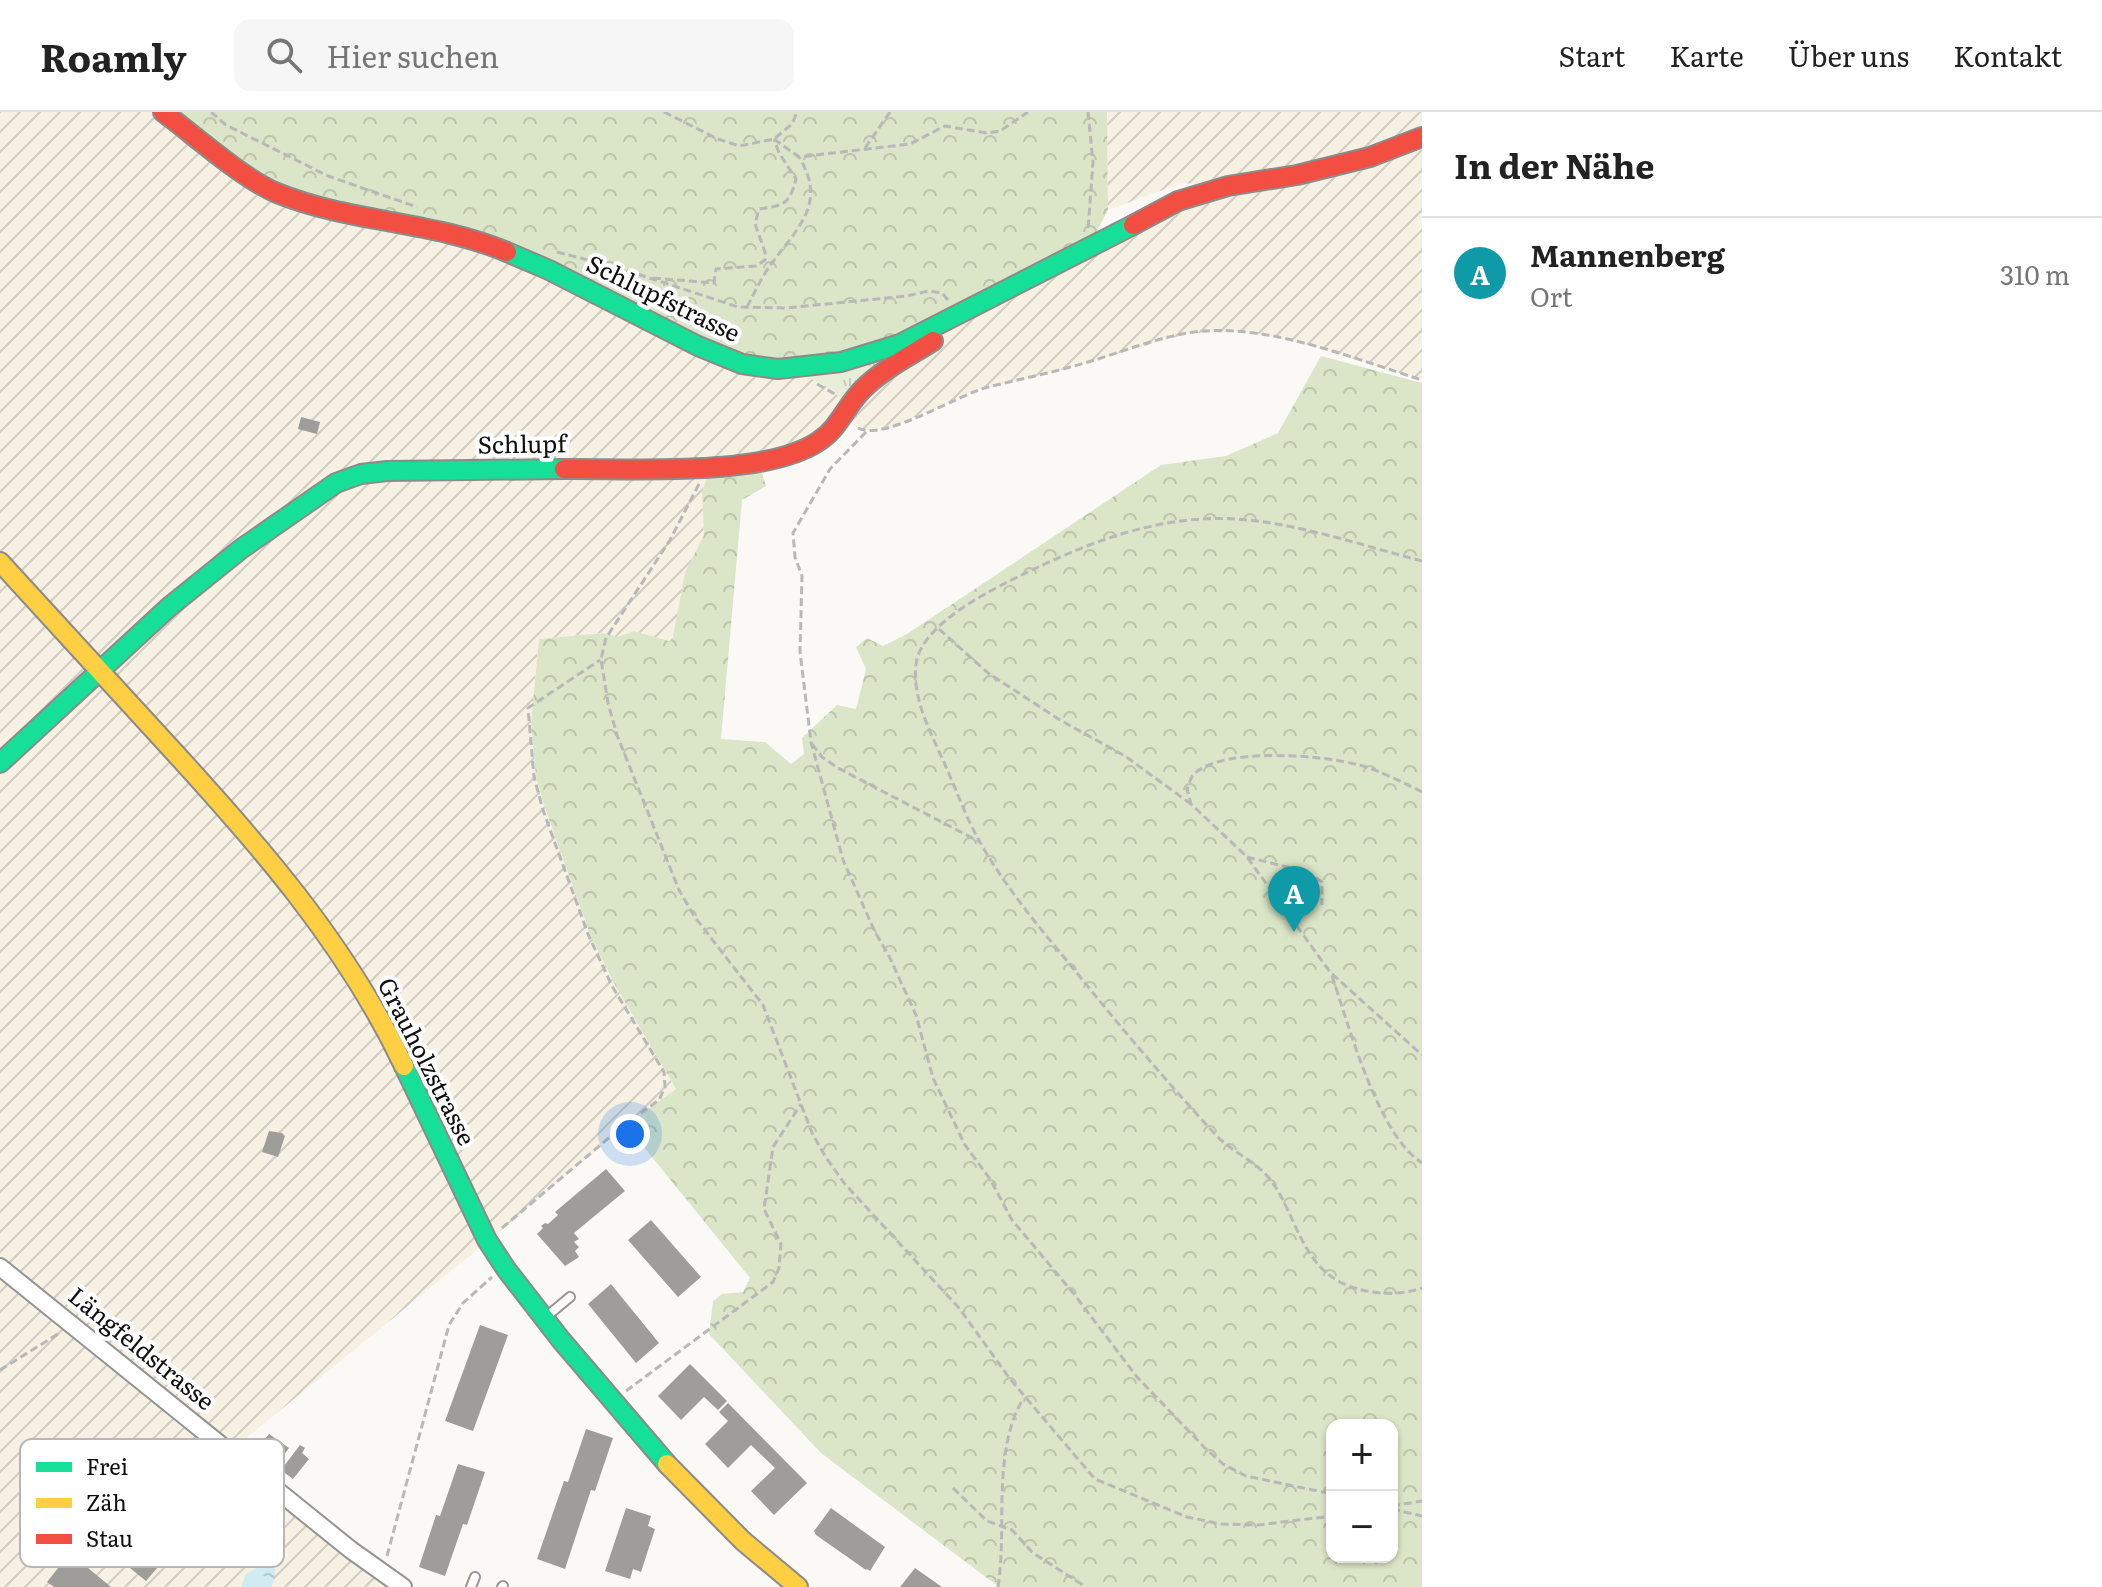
<!DOCTYPE html>
<html lang="de">
<meta charset="utf-8">
<style>
body{margin:0;font-family:Literata,serif;background:#f6f6f6;color:#222}
.controls{position:absolute;right:24px;bottom:24px;display:grid;overflow:hidden;border-radius:16px;box-shadow:0 2px 6px #0004}
.controls button{width:72px;height:72px;display:grid;place-items:center;padding:0;border:0;border-bottom:2px solid #e0e0e0;background:#fff;color:#222;font:40px sans-serif}
.you{position:absolute;left:630px;top:1022px;width:28px;height:28px;margin:-20px;border:6px solid #fff;border-radius:50%;background:#1a73e8;box-shadow:0 0 0 12px #1a73e833}
.badge{display:grid;place-items:center;width:52px;height:52px;border-radius:50%;background:#626160;color:#fff;font-size:26px;font-weight:700}
.pin{position:absolute;translate:-50% -66px;filter:drop-shadow(0 2px 4px #0008)}
.pin::after{content:'';position:absolute;top:42px;width:28px;height:24px;background:inherit;clip-path:polygon(0 0,100% 0,50% 100%)}
.list{margin:0;padding:0;list-style:none}
h2{display:flex;justify-content:space-between;align-items:center;height:104px;margin:0;padding:0 32px;font-size:34px}
h2 small{font-size:26px;font-weight:400;color:#767676}
.list li{display:grid;grid-template-columns:52px 1fr auto;gap:24px;align-items:center;box-sizing:border-box;height:112px;padding:0 32px;border-top:2px solid #e0e0e0}
.list b{display:block;font-size:30px;white-space:nowrap}
.list p{margin:0;font-size:26px;white-space:nowrap;color:#767676}
.list em{font-size:26px;font-style:normal;color:#767676}
.icon{flex:none;width:44px;height:44px;fill:none;stroke:currentColor;stroke-width:2;stroke-linecap:round;stroke-linejoin:round}
.map{position:relative;flex:none;width:1422px;height:1475px;overflow:hidden}
header{display:flex;align-items:center;gap:48px;box-sizing:border-box;height:112px;padding:0 40px;background:#fff;border-bottom:2px solid #e0e0e0}
header strong{font-size:38px}
nav{display:flex;gap:44px;margin-inline-start:auto;font-size:28px}
.search{width:560px;height:72px;background:#f6f6f6;display:flex;align-items:center;gap:20px;box-sizing:border-box;padding:0 28px;border-radius:16px;color:#767676;font-size:30px}
main{display:flex}
aside{flex:1;background:#fff}
.map>svg:first-child{display:block}
.farmland{fill:url(#farmland-furrows)}
.grass{fill:url(#grass-tufts)}
.forest{fill:url(#forest-crowns);fill-rule:evenodd}
.water{fill:url(#water-ripples)}
.building{fill:#9f9d9a}
.lines{fill:none;stroke-linecap:round;stroke-linejoin:round}
.lane-casing{stroke:#959493;stroke-width:12}
.street-casing{stroke:#959493;stroke-width:20}
.fast-casing{stroke:#8c8b89;stroke-width:22}
.slow-casing{stroke:#8c8b89;stroke-width:22}
.jam-casing{stroke:#8c8b89;stroke-width:22}
.path{stroke:#b9b8b8;stroke-width:3;stroke-dasharray:8 4;stroke-linecap:butt}
.lane{stroke:#fefefe;stroke-width:8}
.street{stroke:#fefefe;stroke-width:16}
.fast{stroke:#16e098;stroke-width:18}
.slow{stroke:#ffcf43;stroke-width:18}
.jam{stroke:#f24e42;stroke-width:18}
.labels{text-anchor:middle;stroke-width:8;stroke-linejoin:round;paint-order:stroke}
.street-label{font-size:24px;fill:#0f0f0f;stroke:#fff}
.key{fill:#fff;stroke:#b7b7b7;stroke-width:2}
.key-label{font-size:22px;fill:#0f0f0f}
</style>
<header>
<strong>Roamly</strong>
<div class="search"><svg class="icon" aria-label="search" viewBox="0 0 24 24"><circle cx="10" cy="10" r="6"/><path d="M15 15l6 6"/></svg>Hier suchen</div>
<nav><a>Start</a><a>Karte</a><a>Über uns</a><a>Kontakt</a></nav>
</header>
<main>
<div class="map">
<svg width="1422" height="1475" viewBox="0 0 1422 1475">
<defs>
<pattern id="farmland-furrows" width="10" height="10" patternUnits="userSpaceOnUse" patternTransform="scale(2)"><rect width="10" height="10" fill="#f6f1e3"/><path d="M-1 1l2-2M0 10L10 0M9 11l2-2" fill="none" stroke="#d2cdc2"/></pattern>
<pattern id="grass-tufts" width="24" height="20" patternUnits="userSpaceOnUse" patternTransform="scale(2)"><rect width="24" height="20" fill="#e8eed8"/><path d="M3 7l-1-3M5 7V3M7 7l1-3M15 17l-1-3M17 17v-4M19 17l1-3" fill="none" stroke="#c6cbb8"/></pattern>
<pattern id="forest-crowns" width="20" height="18" patternUnits="userSpaceOnUse" patternTransform="scale(2)"><rect width="20" height="18" fill="#dbe5c7"/><path d="M2 6a3 3 0 1 1 6 0M12 15a3 3 0 1 1 6 0" fill="none" stroke="#bbc3aa"/></pattern>
<pattern id="water-ripples" width="26" height="14" patternUnits="userSpaceOnUse" patternTransform="scale(2)"><rect width="26" height="14" fill="#d0ebf1"/><path d="M2 4q2-2 4 0t4 0M15 11q2-2 4 0t4 0" fill="none" stroke="#b1c8cd"/></pattern>
</defs>
<rect width="100%" height="100%" fill="#fbf9f5"/>
<path class="farmland" d="M0,0h163l315,129 264,123 482,-178 -42,-3 -74,27 -1,-98h315v268l-118,-36 -56,-12 -58,1 -140,40 -74,17 -86,38 -24,4 -25,-13 -10,14 -121,38 -8,21 2,43 -19,38 -12,70 -39,-12 -17,6 -13,-4 -65,6 -8,84 5,54 9,31 45,125 25,52 61,104 -50,36 -131,110 -261,213 -234,-187z
M0,1161l240,194 149,120h-389z"/>
<path class="grass" d="M896,239l-52,53c-11,-19 -33,-24 -52,-33z"/>
<path class="forest" d="M171,0h936l1,98 -21,40 -189,85 -60,20 -66,7 -31,-6 -217,-104 -247,-64z
M1321,244l101,27v1204h-423l-178,-134 -112,-119 4,-33 9,-7 21,-2 7,-14 -124,-153 50,-36 -61,-104 -25,-51 -45,-126 -9,-31 -5,-54 8,-84 65,-6 13,4 17,-6 38,11 13,-69 19,-38 -2,-44 8,-20 52,2 4,13 -24,14 -21,239 44,3 26,22 13,-10 -2,-16 35,-33 19,4 10,-40 -10,-22 11,-9 16,8 24,-12 254,-169 65,-9 52,-23zM1332,1313h60v132h-60z"/>
<path class="water" d="M263,1452l13,5 -4,18h-31l5,-13z"/>
<path class="building" d="M301,305l19,5 -3,12 -19,-5z
M269,1019l13,2 3,3 -7,21 -16,-5z
M606,1057l19,22 -51,42 5,6 -5,3 5,5 -4,4 4,6 -14,9 -28,-32 6,-6 -2,-2 4,-3 3,1 10,-9 -3,-3z
M651,1108l50,57 -23,20 -50,-57z
M611,1172l48,59 -23,20 -48,-59z
M480,1213l28,10 -35,96 -28,-10z
M690,1252l37,37 -9,9 -14,-13 -23,23 -23,-24z
M728,1291l79,80 -33,32 -23,-24 24,-23 -24,-23 -23,23 -23,-24 23,-23 -9,-9z
M586,1317l27,9 -18,53 -4,-1 -26,79 -28,-10 27,-78 4,1z
M269,1322l20,14 -11,15 -20,-15z
M300,1333l5,3 -3,5 7,6 -16,20 -12,-9z
M458,1352l27,8 -18,53 -4,-1 -18,52 -26,-9 17,-52 4,1z
M133,1378l22,17 -22,28 31,25 -18,21 -52,-42z
M626,1396l25,8 -3,10 7,3 -14,43 -8,-3 -3,10 -25,-8z
M831,1396l54,39 -15,24 -3,-2 -1,1 -50,-35 -2,-4z
M70,1441l41,34h-57l-7,-5z
M915,1456l27,19h-42z"/>
<g class="lines">
<defs>
<path id="lane" d="M546,1205l24,-20
M471,1475l4,-10
M502,1475l1,-1"/>
<path id="street" d="M0,1155l351,283 52,37"/>
<path id="fast" d="M507,140l42,18 149,76 44,18 36,5 63,-7 59,-18 233,-119
M0,651l169,-156 72,-58 95,-66 25,-9 26,-3 177,-2
M404,954l83,174 19,29 55,71 106,124"/>
<path id="slow" d="M0,450c55,60 109,119 164,179 92,100 182,202 240,325
M667,1352l76,77 55,46"/>
<path id="jam" d="M163,0c31,23 80,67 114,81 74,30 157,28 230,59
M1133,113l45,-24 50,-15 69,-11 73,-18 52,-20
M564,357c67,-1 201,9 255,-28 20,-13 27,-35 43,-51 19,-20 48,-34 71,-49"/>
</defs>
<use href="#lane" class="lane-casing"/>
<use href="#street" class="street-casing"/>
<use href="#fast" class="fast-casing"/>
<use href="#slow" class="slow-casing"/>
<use href="#jam" class="jam-casing"/>
<path class="path" d="M211,0l15,13 102,51 89,31
M664,0l54,27 21,7 35,-7 18,-15 5,-12
M1088,0l5,50 -5,68
M774,27l25,18 111,-13 35,-18 42,7 13,-2 28,-19
M865,36l25,-36
M557,140l62,16 119,39 48,1 121,-12 21,-5 14,2 6,7
M653,166l61,5 2,-14 40,-3 9,-6v-8l-10,-28 4,-15c26,-4 30,-4 37,-30l-17,-26 -5,-14
M747,195c8,-15 15,-31 25,-44 27,-37 55,-60 27,-106
M664,198l7,-23
M817,272l18,10
M858,316c25,14 99,-33 130,-41 33,-8 67,-15 100,-25 38,-11 76,-28 116,-31 71,-5 151,28 218,49
M866,320l-36,37 -37,64 2,24 7,19 -2,76 11,90 32,118 32,72 14,24 27,59 17,63 32,67 25,34 22,41 62,74 63,83 68,71 18,16 23,12 86,18
M699,372l-29,56 -64,98 -5,21 7,44 9,32 62,155 15,26 69,89 49,128 13,23 19,27 115,125 51,71 85,100 92,38 34,7 37,1 74,-9
M1422,449c-70,-18 -149,-47 -221,-42 -62,4 -120,27 -175,54 -34,16 -105,51 -110,91 -4,33 13,65 26,94 13,28 23,58 38,84 25,45 60,86 92,125 46,57 93,113 143,167 15,17 39,26 54,44 26,33 31,83 71,104 23,12 57,15 82,6
M939,517l49,44 72,47 65,36 66,48
M812,632l10,13 16,11 142,74
M1422,680c-20,-10 -41,-21 -63,-27 -36,-10 -134,-18 -164,8 -4,3 -6,11 -8,16l4,15 56,53 83,115 92,83
M1247,745l60,15 15,10v23
M1332,864c17,50 46,159 90,187
M502,1116l121,-102 36,-26 6,-13 -1,-15 -52,-86 -24,-52 -45,-124 -9,-33 -6,-69 72,-48
M0,1258l58,-36
M626,1279l147,-109 6,-14 2,-24 -17,-35 9,-62 28,-43
M953,1376l34,33 25,9 21,23 53,34
M1392,1394l30,-5
M1392,1397l30,7
M387,1444l62,-231 14,-22 29,-26
M998,1475c8,-53 -2,-109 13,-160 2,-10 8,-20 12,-29"/>
<use href="#lane" class="lane"/>
<use href="#street" class="street"/>
<use href="#fast" class="fast"/>
<use href="#slow" class="slow"/>
<use href="#jam" class="jam"/>
</g>
<g class="labels">
<g class="street-label">
<text transform="translate(663 187) rotate(26)" y="8">Schlupfstrasse</text>
<text transform="translate(522 333) rotate(-1)" y="8">Schlupf</text>
<text transform="translate(426 950) rotate(63)" y="8">Grauholzstrasse</text>
<text transform="translate(141 1237) rotate(39)" y="8">Längfeldstrasse</text>
</g>
</g>
<rect x="20" y="1327" width="264" height="128" rx="12" class="key"/>
<rect x="36" y="1350" width="36" height="10" fill="#16e098"/>
<rect x="36" y="1386" width="36" height="10" fill="#ffcf43"/>
<rect x="36" y="1422" width="36" height="10" fill="#f24e42"/>
<g class="key-label">
<text x="86" y="1363">Frei</text>
<text x="86" y="1399">Zäh</text>
<text x="86" y="1435">Stau</text>
</g>
</svg>
<div class="controls">
<button>+</button>
<button>−</button>
</div>
<div class="you"></div>
<div class="pin badge" style="left:1294px;top:820px;background:#0f9aa8">A</div>
</div>
<aside>
<h2>In der Nähe<small></small></h2>
<ul class="list">
<li><span class="badge" style="background:#0f9aa8">A</span><div><b>Mannenberg</b><p>Ort</p></div><em>310 m</em></li>
</ul>
</aside>
</main>
